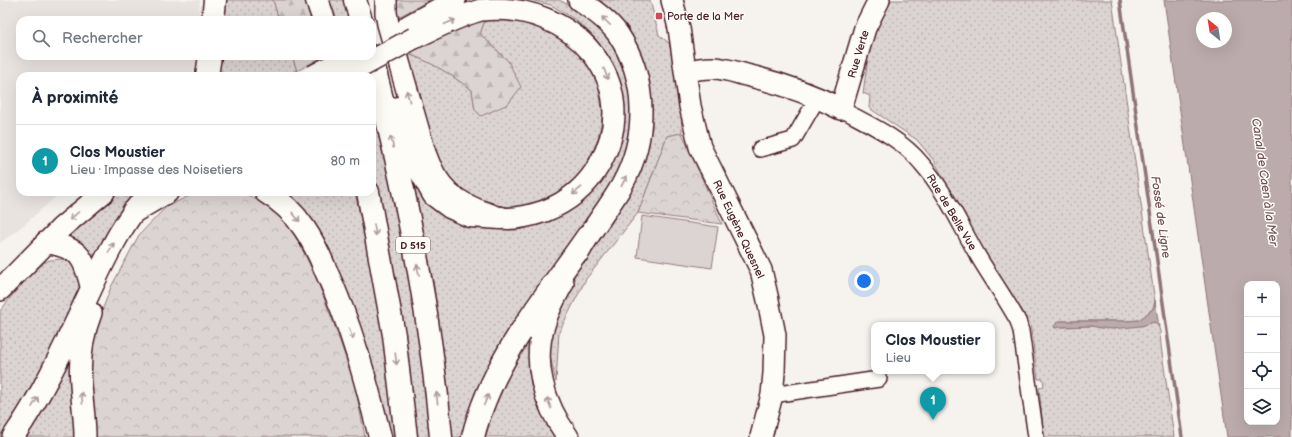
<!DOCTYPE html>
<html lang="fr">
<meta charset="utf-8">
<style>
body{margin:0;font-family:"Balsamiq Sans",sans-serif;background:#f2f2f3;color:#1f2937}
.controls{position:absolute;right:12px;bottom:12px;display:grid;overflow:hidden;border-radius:8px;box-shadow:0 4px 16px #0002}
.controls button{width:36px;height:36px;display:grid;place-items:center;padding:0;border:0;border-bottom:1px solid #e0e1e3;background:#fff;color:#1f2937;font:20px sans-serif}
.compass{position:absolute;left:1196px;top:12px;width:36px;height:36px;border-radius:50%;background:#fff;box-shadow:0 4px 16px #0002;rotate:330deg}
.you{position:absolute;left:864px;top:281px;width:14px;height:14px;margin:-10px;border:3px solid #fff;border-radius:50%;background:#1a73e8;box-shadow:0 0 0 6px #1a73e833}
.badge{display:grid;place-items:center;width:26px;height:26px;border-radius:50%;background:#d1495b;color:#fff;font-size:13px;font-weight:700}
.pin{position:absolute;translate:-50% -33px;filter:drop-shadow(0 1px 2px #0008)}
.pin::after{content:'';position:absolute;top:21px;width:14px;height:12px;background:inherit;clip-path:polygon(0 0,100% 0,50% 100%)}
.popup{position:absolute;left:871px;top:322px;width:124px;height:52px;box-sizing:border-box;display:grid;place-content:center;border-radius:8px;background:#fff;filter:drop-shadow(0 1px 3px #0005);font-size:13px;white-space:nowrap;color:#747a83}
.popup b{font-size:15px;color:#1f2937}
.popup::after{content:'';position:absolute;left:50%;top:100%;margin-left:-8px;border:8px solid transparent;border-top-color:#fff}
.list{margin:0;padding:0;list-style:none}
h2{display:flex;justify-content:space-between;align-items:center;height:52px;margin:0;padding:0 16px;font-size:17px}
h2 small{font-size:13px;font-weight:400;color:#747a83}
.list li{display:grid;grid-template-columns:26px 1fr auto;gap:12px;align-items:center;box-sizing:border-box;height:72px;padding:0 16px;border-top:1px solid #e0e1e3}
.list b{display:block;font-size:15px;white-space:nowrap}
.list p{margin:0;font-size:13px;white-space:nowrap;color:#747a83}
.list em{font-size:13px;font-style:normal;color:#747a83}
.icon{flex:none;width:22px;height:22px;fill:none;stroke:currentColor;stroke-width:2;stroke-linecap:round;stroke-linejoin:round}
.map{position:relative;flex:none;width:1292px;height:437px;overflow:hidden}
.search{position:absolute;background:#fff;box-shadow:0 4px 16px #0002;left:16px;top:16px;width:360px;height:44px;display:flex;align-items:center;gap:10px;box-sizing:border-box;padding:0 14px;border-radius:12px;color:#747a83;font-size:15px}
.panel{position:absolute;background:#fff;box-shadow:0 4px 16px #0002;left:16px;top:72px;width:360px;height:124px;border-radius:12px}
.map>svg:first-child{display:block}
.built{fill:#e9e3e0}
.grass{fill:url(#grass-dots);stroke:#937a7e}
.forest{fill:url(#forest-firs);stroke:#937a7e}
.park{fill:url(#park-crowns);stroke:#937a7e}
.pitch{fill:#dcd4d2;stroke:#937a7e}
.water{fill:#bbabac;stroke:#8e7378;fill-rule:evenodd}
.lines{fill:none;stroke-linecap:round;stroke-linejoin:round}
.stream{stroke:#8e7378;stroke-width:3.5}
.street-casing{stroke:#4a1f2b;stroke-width:18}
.secondary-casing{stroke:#4a1f2b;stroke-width:24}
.highway-casing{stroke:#4a1f2b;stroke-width:25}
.street{stroke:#fdfcf7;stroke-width:15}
.secondary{stroke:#fdfcf7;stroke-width:21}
.highway{stroke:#fdfcf7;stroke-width:22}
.secondary-bridge-casing{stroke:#4a1f2b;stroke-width:24;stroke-linecap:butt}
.secondary-bridge{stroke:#fdfcf7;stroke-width:21}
.oneway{stroke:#ac999b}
.poi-dot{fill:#d1495b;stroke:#fdfcf7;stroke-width:1.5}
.labels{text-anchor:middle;stroke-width:3;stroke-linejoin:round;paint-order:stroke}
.shield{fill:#fdfcf7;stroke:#806168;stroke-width:1}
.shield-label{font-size:10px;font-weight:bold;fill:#4a1f2b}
.poi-label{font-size:11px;fill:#4a1f2b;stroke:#fdfcf7;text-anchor:start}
.street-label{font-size:11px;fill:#4a1f2b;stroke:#fdfcf7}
.water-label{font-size:12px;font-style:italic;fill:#725058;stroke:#fdfcf7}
</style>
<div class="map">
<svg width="1292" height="437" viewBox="0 0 1292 437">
<defs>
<pattern id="grass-dots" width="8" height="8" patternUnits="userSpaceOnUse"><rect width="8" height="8" fill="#dcd4d2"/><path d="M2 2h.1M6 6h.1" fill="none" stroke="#beb6b4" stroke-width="1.8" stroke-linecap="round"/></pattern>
<pattern id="forest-firs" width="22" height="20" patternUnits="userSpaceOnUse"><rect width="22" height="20" fill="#dcd4d2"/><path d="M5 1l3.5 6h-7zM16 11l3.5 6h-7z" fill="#beb6b4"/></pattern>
<pattern id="park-crowns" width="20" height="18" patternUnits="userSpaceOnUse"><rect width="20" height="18" fill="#dcd4d2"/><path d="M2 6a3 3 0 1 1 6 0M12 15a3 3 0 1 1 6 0" fill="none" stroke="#beb6b4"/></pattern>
</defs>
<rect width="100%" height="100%" fill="#f6f3ef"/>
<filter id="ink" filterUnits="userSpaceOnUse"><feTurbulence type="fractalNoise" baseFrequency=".025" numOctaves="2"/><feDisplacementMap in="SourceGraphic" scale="8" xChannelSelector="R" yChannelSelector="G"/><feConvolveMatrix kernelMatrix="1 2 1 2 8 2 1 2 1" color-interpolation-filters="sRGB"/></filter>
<g filter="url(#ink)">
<path class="built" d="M0,0h200l-1,20h-179v36h178v4l-6,16h-172v116h41l-37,33 -24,18z"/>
<path class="grass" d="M222,0h51l6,20h-58z
M325,0h22l7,20h-23z
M531,0h28l8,4 20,13 19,18 13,21 9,23 5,43 -5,26 -11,27 -151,262h-14l-4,-49 -14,-102 -24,-117 83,59 28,1 27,-7 26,-14 18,-16 13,-17 9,-18 9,-25v-23l-3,-24 -10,-27 -15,-20 -19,-18 -25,-15z
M600,0h50l9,35 10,8 6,24 6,45 1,21 -15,3 -29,77 -52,66 -27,53 -3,50 -7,-30 3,-27 9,-27 24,-39 38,-54 18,-36 11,-40 -1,-33 -12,-44 -19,-33z
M888,0h224l43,302 -3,8 -13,10 -12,1h-69l-3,7 4,-1 32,-1 8,1 46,-2 7,-3 5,1 3,8 1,15 13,91h-130l-5,-49 5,-2 -1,-7h-5l-8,-56 -59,-92 -36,-69 -18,-22 -48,-32 1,-12 -7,-3 8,-57z
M500,18l30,3 30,12 25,26 13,25 5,31 -6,27 -14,29 -20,19 -29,13 -26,4 -34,-6 -24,-16 -14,-24 -32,-108c26,7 47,22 68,37l3,20 33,-49 -28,-27 5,-14z
M218,56h74l5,15 -10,5h-73z
M372,91l32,132 30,214h-21l-25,-187 -16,-73z
M119,192h18l-45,73c-8,-16 -11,-22 -27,-30l31,-27z
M282,192h73l16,72 15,94 9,79h-8z
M63,259l10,4 9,18c-19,55 -49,105 -79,156h-3v-126l27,-34 18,-15 5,-2z
M529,335l4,2 26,100h-76c9,-36 28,-69 46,-102z
M72,348l7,89h-56z"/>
<path class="forest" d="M273,0h32l6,20h-32z
M389,0h41l-39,21z
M485,20l-5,14 28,27 13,26 -13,17 -27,12 -6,-6 -3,-20c-21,-15 -42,-30 -68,-37l61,-29z
M292,56h30v1l-25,14z"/>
<path class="park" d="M682,133l40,91 -84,-11 29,-77z
M203,192h35l8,2 24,13 23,24 22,44 19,49 21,61 10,52h-272l-3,-86 5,-22 16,-42 28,-52 27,-28 25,-12z"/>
<path class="pitch" d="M642,216l76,11 -6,41 -75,-11z"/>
<path class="water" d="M1164,0h128v437h-65zM1202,18h24v24h-24zM1247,284h30v138h-30z
M1155,300l4,27 -4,-5 -14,4 -29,3 -11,-1 -10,-2 -32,1 -4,1 -1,-1 4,-6h69l12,-1 13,-10 2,-3z"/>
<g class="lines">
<path class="stream" d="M1120,0l62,437"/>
<defs>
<path id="street" d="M841,109c27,15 60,29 80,54 24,27 39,62 57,93 13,22 28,43 40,65l3,10 15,106
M760,149l33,-9 25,-43
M772,395l107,-16"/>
<path id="secondary" d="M386,0v13l2,11 37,129c12,35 30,50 64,61 4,2 8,4 12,4 12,2 32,-3 44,-7 23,-9 42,-25 54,-46 48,-82 -27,-165 -118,-155 -23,6 -45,18 -67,28
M579,0c14,10 29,20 39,34 30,45 30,104 4,151 -13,23 -30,43 -43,67
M672,0l7,28 11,78 10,41 61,123 7,30 7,35 -1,38 -2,22 -11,42
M408,26l47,-26
M686,72c9,-3 18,-4 27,-4 11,0 22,4 33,7 34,8 64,18 95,34l24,-81 14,-28
M46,242c33,7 37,12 45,44
M563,283c-7,13 -14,25 -18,39 -14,40 -1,82 23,115
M0,290l61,-62 43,-36
M13,437c27,-39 48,-83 68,-126 18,-39 35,-79 63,-113
M85,437c0,-18 -3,-35 -4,-53 -2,-24 1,-48 10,-71"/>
<path id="highway" d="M317,0l7,20
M355,0l6,20
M213,20l2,-20
M371,56c33,125 59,253 70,381
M207,76l3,-20
M398,108l12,39 11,25 13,23 16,12 20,9 31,2
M266,192c15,9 28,21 38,36 9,13 16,28 22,43 25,53 40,110 54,166
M368,192l26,143 12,102
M133,212l34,-20
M473,437c18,-75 71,-138 114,-200"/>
</defs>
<use href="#street" class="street-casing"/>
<use href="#secondary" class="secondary-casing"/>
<use href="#highway" class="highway-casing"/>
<use href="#street" class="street"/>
<use href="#secondary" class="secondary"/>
<use href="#highway" class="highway"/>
<defs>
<path id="secondary-bridge" d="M313,76l37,-20
M344,76l70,-38"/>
</defs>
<use href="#secondary-bridge" class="secondary-bridge-casing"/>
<use href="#secondary-bridge" class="secondary-bridge"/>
</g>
<defs><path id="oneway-shaft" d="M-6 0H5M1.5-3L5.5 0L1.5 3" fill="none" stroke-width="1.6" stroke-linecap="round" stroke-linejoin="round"/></defs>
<g class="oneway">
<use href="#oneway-shaft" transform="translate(606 21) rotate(-135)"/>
<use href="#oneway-shaft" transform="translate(450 22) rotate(-23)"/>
<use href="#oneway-shaft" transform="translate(606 74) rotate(69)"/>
<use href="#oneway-shaft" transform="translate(408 96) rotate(-105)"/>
<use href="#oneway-shaft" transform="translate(392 142) rotate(-103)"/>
<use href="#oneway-shaft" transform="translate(624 181) rotate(-63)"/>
<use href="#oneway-shaft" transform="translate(577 191) rotate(140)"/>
<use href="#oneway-shaft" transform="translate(74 216) rotate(138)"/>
<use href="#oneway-shaft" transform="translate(296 217) rotate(50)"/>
<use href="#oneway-shaft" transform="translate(375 230) rotate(80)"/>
<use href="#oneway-shaft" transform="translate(111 248) rotate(-61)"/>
<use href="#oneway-shaft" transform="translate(418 270) rotate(-101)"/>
<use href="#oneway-shaft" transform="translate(351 334) rotate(70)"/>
<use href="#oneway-shaft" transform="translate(396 359) rotate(83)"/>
<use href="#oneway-shaft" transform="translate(82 398) rotate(-95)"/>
<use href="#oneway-shaft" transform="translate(437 398) rotate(-96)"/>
<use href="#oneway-shaft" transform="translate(486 400) rotate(-68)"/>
<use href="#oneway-shaft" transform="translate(35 402) rotate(-60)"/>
<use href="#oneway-shaft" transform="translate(549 403) rotate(-111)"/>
</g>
</g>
<rect class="poi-dot" x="655" y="12" width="8" height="8" rx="2"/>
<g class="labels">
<rect class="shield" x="396" y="237" width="34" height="16" rx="3"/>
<g class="shield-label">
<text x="413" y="249">D 515</text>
</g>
<g class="poi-label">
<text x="667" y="20">Porte de la Mer</text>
</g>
<g class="street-label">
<text transform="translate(858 54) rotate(-73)" y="4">Rue Verte</text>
<text transform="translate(952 212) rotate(59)" y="4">Rue de Belle Vue</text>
<text transform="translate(739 229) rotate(65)" y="4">Rue Eugène Quesnel</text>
</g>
<g class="water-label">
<text transform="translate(1265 182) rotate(82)" y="4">Canal de Caen à la Mer</text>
<text transform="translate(1161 217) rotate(82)" y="4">Fossé de Ligne</text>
</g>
</g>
</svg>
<div class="controls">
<button>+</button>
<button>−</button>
<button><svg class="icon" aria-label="locate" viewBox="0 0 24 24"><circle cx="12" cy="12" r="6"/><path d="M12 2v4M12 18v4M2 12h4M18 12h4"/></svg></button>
<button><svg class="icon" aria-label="layers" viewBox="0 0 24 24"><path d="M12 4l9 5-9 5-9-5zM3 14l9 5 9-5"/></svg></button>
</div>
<svg class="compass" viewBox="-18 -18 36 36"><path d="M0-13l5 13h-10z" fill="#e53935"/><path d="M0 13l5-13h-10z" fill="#747a83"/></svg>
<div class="you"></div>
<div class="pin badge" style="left:933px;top:420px;background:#0f9aa8">1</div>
<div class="popup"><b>Clos Moustier</b>Lieu</div>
<div class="search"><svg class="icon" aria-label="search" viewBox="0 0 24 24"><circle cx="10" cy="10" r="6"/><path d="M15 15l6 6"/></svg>Rechercher</div>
<section class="panel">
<h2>À proximité<small></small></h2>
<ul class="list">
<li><span class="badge" style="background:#0f9aa8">1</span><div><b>Clos Moustier</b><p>Lieu · Impasse des Noisetiers</p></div><em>80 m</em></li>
</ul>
</section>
</div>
